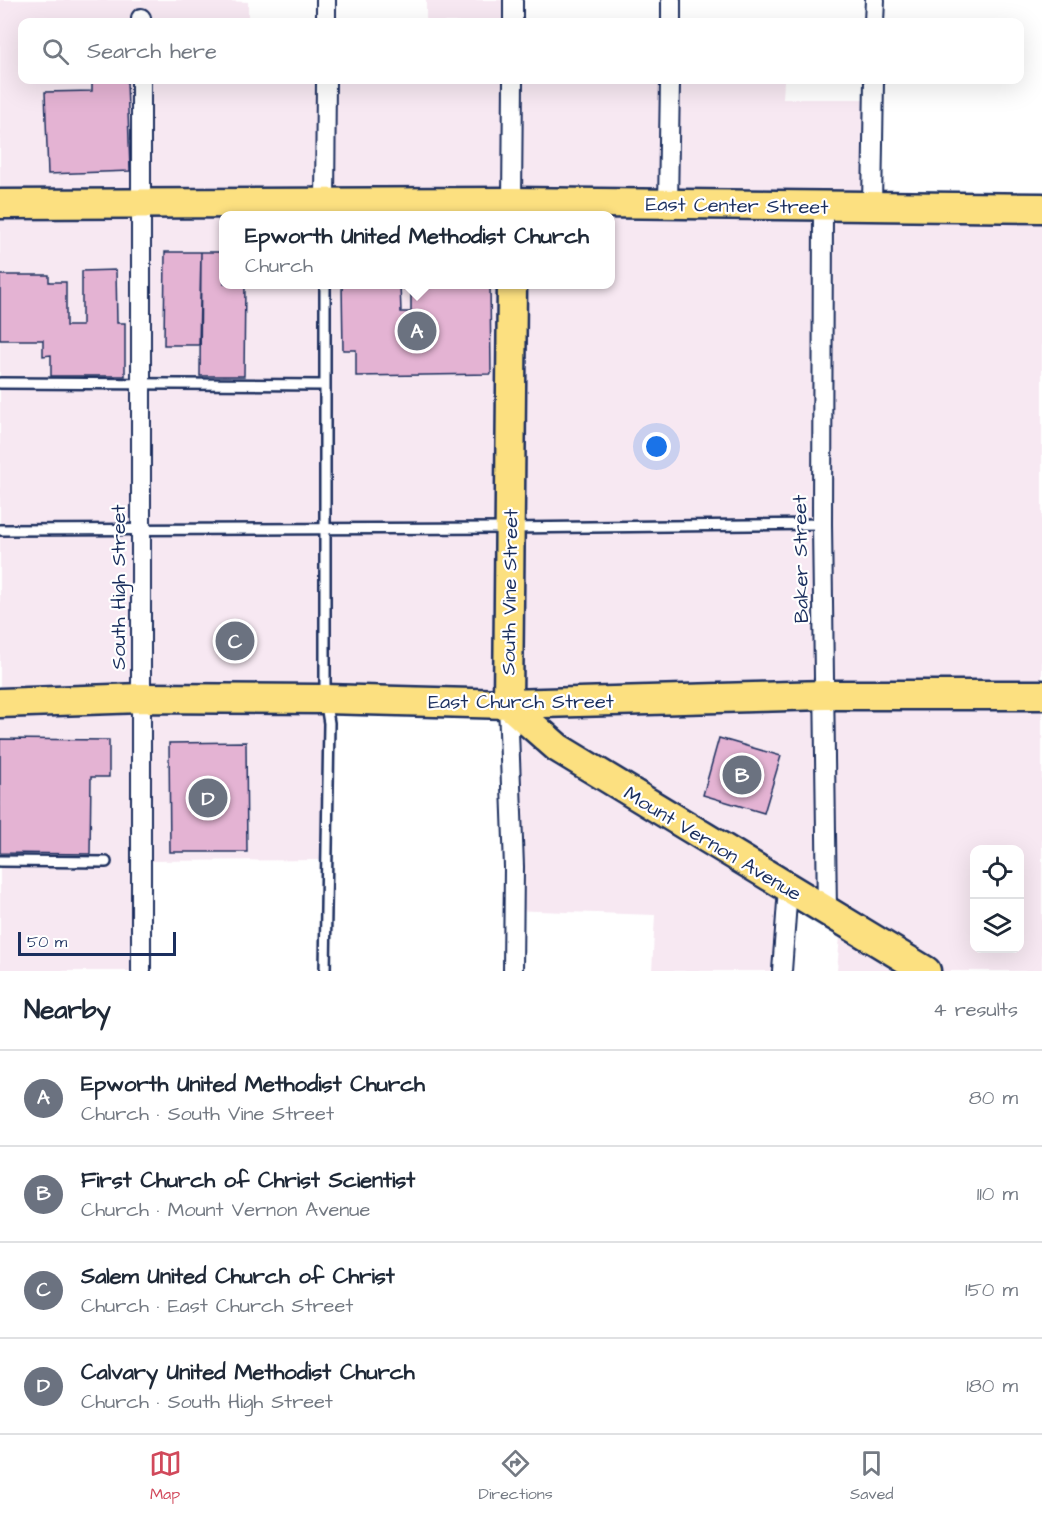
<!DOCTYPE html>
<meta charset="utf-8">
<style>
body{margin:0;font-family:"Architects Daughter",sans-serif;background:#f2f2f3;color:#1f2937}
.controls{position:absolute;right:18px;bottom:18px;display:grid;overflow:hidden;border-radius:12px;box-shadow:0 6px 24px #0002}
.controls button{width:54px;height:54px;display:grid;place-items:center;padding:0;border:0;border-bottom:2px solid #e0e1e3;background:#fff;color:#1f2937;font:30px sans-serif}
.scale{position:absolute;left:18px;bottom:15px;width:158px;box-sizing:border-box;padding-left:6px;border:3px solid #1b2f5e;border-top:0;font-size:16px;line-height:21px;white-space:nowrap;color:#1b2f5e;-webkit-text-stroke:4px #fff;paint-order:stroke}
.you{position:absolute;left:657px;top:447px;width:21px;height:21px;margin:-15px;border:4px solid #fff;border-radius:50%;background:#1a73e8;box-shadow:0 0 0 9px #1a73e833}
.badge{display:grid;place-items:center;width:39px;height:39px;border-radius:50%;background:#d1495b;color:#fff;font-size:20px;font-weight:700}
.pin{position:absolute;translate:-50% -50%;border:3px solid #fff;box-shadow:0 2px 6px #0006}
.popup{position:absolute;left:219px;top:211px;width:396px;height:78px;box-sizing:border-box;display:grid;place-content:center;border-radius:12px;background:#fff;filter:drop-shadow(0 2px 4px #0005);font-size:20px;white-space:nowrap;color:#747a83}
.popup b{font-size:22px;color:#1f2937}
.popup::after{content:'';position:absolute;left:50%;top:100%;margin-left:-12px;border:12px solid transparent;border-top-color:#fff}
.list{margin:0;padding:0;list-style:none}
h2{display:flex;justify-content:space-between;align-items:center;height:78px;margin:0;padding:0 24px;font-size:26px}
h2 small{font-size:20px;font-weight:400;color:#747a83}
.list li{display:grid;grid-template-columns:39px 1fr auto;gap:18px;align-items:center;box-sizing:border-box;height:96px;padding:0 24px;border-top:2px solid #e0e1e3}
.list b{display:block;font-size:22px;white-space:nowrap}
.list p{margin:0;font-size:20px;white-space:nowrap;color:#747a83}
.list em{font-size:20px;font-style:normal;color:#747a83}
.icon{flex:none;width:33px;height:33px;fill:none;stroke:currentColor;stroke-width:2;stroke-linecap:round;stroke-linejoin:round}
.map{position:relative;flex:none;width:1042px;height:971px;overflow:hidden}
.search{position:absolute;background:#fff;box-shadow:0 6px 24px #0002;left:18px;right:18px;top:18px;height:66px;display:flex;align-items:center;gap:15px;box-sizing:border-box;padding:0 21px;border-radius:12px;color:#747a83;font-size:22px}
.sheet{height:462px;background:#fff}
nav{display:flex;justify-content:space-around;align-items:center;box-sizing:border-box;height:84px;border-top:2px solid #e0e1e3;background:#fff;font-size:16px;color:#747a83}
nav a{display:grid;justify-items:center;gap:3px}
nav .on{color:#d1495b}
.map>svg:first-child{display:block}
.built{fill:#f7e8f2;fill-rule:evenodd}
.building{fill:#e4b3d3;stroke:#1b2f5e;stroke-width:1.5}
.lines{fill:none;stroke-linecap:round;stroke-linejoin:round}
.lane-casing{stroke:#1b2f5e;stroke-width:14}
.street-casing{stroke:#1b2f5e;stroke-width:22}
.primary-casing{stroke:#1b2f5e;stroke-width:33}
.lane{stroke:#fff;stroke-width:9}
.street{stroke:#fff;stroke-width:18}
.primary{stroke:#fce080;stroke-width:28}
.labels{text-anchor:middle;stroke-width:4.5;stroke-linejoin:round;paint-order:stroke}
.street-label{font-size:20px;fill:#1b2f5e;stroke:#fff}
</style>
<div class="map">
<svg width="1042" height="971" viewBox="0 0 1042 971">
<rect width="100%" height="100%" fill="#fff"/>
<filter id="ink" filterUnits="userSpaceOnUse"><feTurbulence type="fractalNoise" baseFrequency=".0167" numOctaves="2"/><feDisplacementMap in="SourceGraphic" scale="12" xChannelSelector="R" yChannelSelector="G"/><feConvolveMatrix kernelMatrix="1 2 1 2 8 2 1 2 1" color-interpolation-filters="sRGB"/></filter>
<g filter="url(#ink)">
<path class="built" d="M0,0h203l45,2v20h-226v58h762l-1,19h93l-1,116 167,1v755h-205l4,-47 -57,-34 -7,81h-125l3,-56 -146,-5 -5,-214h-181l3,164 -187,1v110h-139zM224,216h386v68h-386zM974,850h46v98h-46z
M426,0h88l-1,22h-87z"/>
<path class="building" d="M92,80h35l3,91 -82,3 -3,-82 47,-1z
M165,252h36l-2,93h-35z
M201,252h23v32h21l-1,92h-44z
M116,270l1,53h8v53h-74v-21l-8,1v-16h-43v-65h49v7h17v44h16v-55z
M342,284h58l1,28h10v-28h79l1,90 -135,2v-26h-13z
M719,738l62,18 -17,57 -61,-18z
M0,739l109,1v37h-18l-1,77 -90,-1z
M246,742l1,110h-77l-1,-109z"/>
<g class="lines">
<defs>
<path id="lane" d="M0,383l325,2
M0,530l510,-2 312,-4
M0,861l106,1
M325,971l4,-248 -4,-24v-415"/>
<path id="street" d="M141,18v4
M326,22v-22
M513,22v-22
M671,22v-22
M874,22l1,-22
M325,202l1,-122
M512,202l1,-122
M668,205l2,-125
M823,206l-1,318 5,387
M872,206l2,-126
M508,704l6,163 -1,104
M141,971v-891
M782,971l6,-83"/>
<path id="primary" d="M0,204l512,-2 530,6
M0,703l141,-5 184,1 183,5 317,-9h217
M508,704l50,44 368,223
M508,704l4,-420"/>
</defs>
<use href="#lane" class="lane-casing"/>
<use href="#street" class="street-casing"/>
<use href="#primary" class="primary-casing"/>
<use href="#lane" class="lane"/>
<use href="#street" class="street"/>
<use href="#primary" class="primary"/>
</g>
</g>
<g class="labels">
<g class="street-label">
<text transform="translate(737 205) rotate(1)" y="7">East Center Street</text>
<text transform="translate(800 559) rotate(-91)" y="7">Baker Street</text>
<text transform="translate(118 587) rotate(-90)" y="7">South High Street</text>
<text transform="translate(509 592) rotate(-89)" y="7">South Vine Street</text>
<text x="521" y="708">East Church Street</text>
<text transform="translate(713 843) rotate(31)" y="7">Mount Vernon Avenue</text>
</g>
</g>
</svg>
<div class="controls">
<button><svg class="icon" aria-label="locate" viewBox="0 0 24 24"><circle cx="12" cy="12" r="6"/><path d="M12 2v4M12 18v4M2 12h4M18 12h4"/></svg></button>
<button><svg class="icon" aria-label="layers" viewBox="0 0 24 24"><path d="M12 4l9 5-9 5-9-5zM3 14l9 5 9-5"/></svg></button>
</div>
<div class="scale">50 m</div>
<div class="you"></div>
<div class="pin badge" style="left:417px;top:331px;background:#6b7280">A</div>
<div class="popup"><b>Epworth United Methodist Church</b>Church</div>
<div class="pin badge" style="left:742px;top:775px;background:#6b7280">B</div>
<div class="pin badge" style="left:235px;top:641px;background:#6b7280">C</div>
<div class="pin badge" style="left:208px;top:798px;background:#6b7280">D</div>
<div class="search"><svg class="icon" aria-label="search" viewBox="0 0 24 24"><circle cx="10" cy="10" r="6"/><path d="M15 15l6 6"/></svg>Search here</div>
</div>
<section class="sheet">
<h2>Nearby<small>4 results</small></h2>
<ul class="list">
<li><span class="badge" style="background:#6b7280">A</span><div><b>Epworth United Methodist Church</b><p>Church · South Vine Street</p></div><em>80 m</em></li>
<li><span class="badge" style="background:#6b7280">B</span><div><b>First Church of Christ Scientist</b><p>Church · Mount Vernon Avenue</p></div><em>110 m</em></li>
<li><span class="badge" style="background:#6b7280">C</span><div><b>Salem United Church of Christ</b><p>Church · East Church Street</p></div><em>150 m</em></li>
<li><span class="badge" style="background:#6b7280">D</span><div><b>Calvary United Methodist Church</b><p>Church · South High Street</p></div><em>180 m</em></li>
</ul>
</section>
<nav>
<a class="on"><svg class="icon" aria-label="map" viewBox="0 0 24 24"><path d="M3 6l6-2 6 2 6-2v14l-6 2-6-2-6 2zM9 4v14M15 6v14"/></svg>Map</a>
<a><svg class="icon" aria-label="directions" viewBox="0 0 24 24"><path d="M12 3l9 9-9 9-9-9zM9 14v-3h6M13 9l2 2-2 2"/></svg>Directions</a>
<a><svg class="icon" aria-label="saved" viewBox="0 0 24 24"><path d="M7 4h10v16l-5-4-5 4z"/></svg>Saved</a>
</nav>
